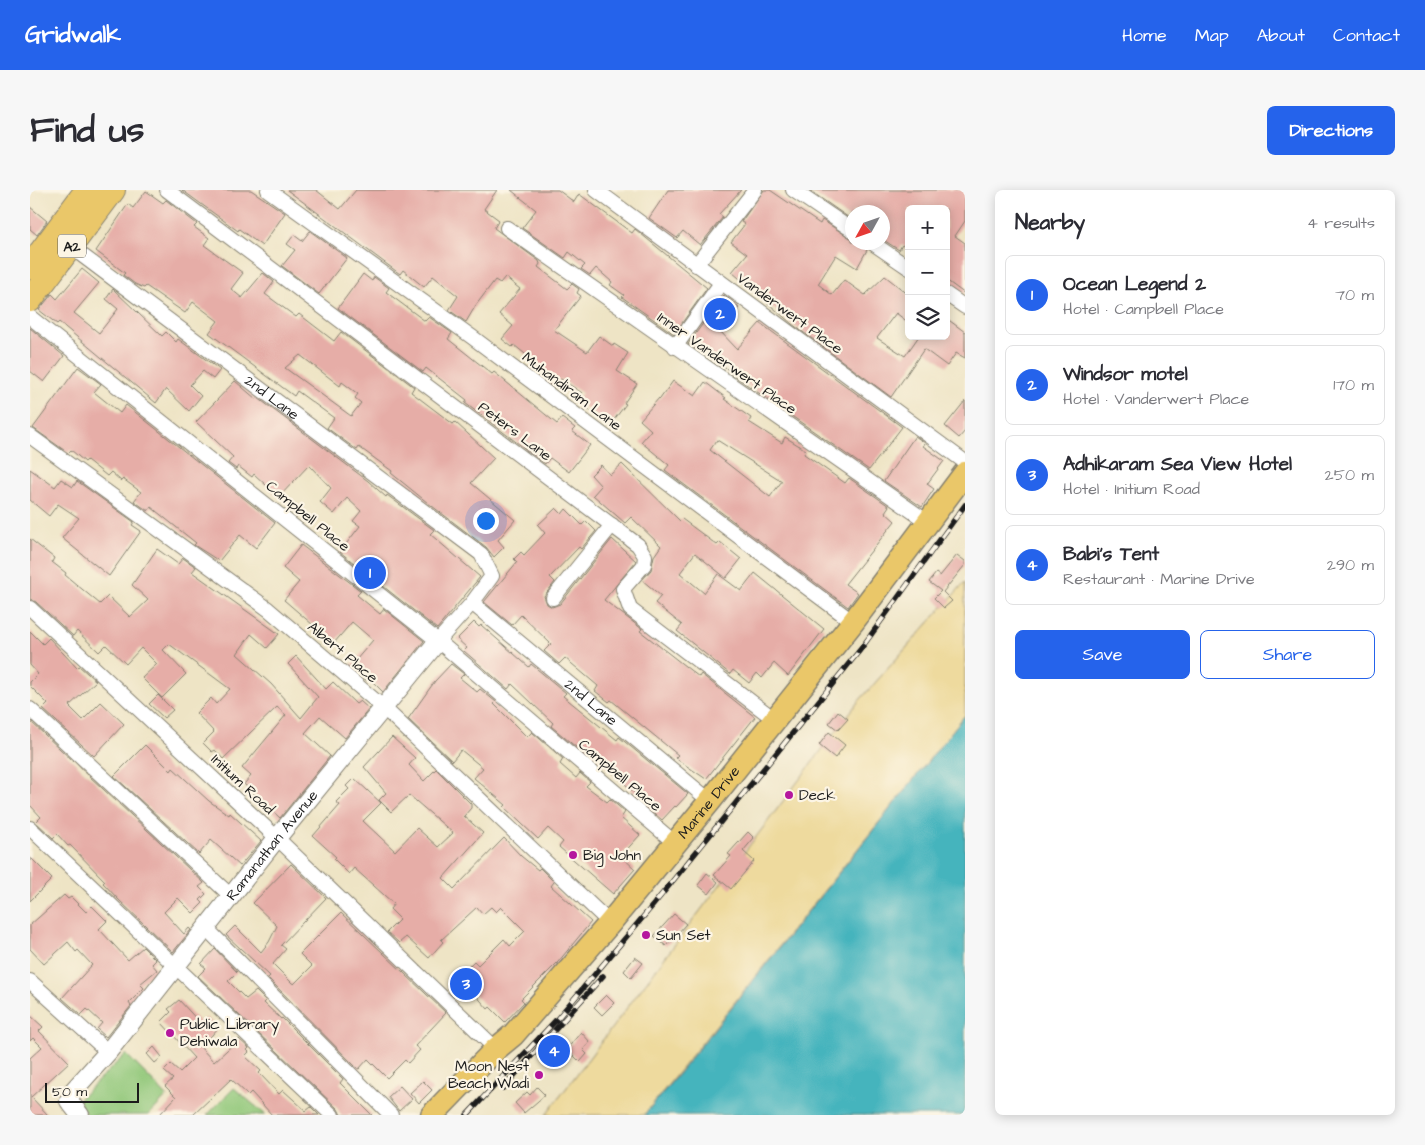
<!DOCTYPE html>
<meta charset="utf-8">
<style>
body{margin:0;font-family:"Architects Daughter",sans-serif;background:#f7f7f7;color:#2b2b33}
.controls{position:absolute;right:15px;top:15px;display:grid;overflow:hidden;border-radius:8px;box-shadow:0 2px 12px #0003}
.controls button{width:45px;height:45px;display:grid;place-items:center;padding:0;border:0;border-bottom:1px solid #e1e1e2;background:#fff;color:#2b2b33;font:25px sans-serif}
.compass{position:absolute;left:815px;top:15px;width:45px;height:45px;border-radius:50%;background:#fff;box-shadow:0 2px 12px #0003;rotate:230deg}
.scale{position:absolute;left:15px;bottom:12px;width:94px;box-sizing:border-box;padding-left:5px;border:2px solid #1c1c1c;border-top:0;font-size:14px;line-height:18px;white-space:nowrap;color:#1c1c1c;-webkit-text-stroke:4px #fcf5e5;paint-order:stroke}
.you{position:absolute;left:455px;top:330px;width:18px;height:18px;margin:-12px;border:4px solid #fff;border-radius:50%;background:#1a73e8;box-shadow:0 0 0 8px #1a73e833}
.badge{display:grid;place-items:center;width:32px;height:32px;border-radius:50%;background:#2563eb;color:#fff;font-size:16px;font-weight:700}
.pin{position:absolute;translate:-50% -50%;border:2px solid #fff;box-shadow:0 1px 5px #0006}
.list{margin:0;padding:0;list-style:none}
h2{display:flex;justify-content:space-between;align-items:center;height:65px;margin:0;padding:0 20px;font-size:21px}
h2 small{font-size:16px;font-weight:400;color:#7c7c81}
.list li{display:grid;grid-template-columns:32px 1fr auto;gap:15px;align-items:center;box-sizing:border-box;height:80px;margin:0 10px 10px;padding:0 10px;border:1px solid #e1e1e2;border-radius:8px}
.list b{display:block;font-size:19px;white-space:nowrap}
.list p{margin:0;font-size:16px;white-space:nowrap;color:#7c7c81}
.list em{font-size:16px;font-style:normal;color:#7c7c81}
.actions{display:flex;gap:10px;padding:15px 20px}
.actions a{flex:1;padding:11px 0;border:1px solid #2563eb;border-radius:8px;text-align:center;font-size:18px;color:#2563eb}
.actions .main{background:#2563eb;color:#fff}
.icon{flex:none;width:28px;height:28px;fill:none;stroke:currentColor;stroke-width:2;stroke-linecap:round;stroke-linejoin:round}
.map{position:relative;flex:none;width:935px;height:925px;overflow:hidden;border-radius:8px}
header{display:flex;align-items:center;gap:30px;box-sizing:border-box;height:70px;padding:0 25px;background:#2563eb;color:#fff}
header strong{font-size:24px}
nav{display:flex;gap:28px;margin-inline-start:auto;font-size:18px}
.intro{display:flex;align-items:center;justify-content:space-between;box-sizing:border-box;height:120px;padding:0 30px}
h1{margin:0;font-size:35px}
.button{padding:12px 22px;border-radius:8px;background:#2563eb;color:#fff;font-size:18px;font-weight:700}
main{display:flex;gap:30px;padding:0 30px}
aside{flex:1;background:#fff;border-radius:8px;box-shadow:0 2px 12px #0003}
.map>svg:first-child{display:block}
.green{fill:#92c87a;stroke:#57724b}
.sand{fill:#eeda9e;stroke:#857b5d}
.water{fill:#45b4bd;stroke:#30686c}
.building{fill:#e6ada7;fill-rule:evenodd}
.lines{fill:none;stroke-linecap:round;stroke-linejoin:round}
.minor-casing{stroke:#858070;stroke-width:16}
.tertiary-casing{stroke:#858070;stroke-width:20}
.primary-casing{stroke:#858070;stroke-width:25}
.trunk-casing{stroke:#858070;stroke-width:26}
.minor{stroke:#fff;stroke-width:14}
.tertiary{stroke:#fff;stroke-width:18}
.primary{stroke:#eac769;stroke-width:22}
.trunk{stroke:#eac769;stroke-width:24}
.rail-casing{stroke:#1c1c1c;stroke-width:5.5}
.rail{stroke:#fcf5e5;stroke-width:4;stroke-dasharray:11;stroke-linecap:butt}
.poi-dot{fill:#b5179e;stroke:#fcf5e5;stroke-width:2}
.labels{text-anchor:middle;stroke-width:4.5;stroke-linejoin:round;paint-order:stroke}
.shield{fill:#fcf5e5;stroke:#5f5d58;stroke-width:1}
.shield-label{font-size:14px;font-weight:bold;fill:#1c1c1c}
.street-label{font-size:15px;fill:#1c1c1c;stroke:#fcf5e5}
.poi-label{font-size:15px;fill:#1c1c1c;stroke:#fcf5e5;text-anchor:start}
</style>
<header>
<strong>Gridwalk</strong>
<nav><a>Home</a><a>Map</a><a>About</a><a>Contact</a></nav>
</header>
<div class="intro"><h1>Find us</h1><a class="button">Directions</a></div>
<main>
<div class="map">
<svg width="935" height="925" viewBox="0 0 935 925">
<rect width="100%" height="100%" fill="#fcf5e5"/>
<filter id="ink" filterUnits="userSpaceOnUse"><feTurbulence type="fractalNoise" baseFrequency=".02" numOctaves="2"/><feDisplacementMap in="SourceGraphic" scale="10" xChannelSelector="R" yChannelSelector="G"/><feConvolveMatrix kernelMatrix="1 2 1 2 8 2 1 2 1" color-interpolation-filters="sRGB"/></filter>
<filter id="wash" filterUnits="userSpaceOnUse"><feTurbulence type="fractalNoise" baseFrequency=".0096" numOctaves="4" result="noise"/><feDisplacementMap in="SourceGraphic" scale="20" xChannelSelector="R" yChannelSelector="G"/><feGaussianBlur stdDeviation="1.12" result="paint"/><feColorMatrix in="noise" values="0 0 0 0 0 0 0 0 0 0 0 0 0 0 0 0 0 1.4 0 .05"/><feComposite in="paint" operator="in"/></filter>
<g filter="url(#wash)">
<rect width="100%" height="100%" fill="#eee4c5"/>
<path class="green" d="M96,864l41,42 -18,19h-61l-6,-6 -3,-10z
M204,898l32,27h-59z"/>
<path class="sand" d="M935,392v133l-321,400h-98l312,-413z"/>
<path class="water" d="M935,525v400h-321l36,-43z"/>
<g id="blocks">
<path class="building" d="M152,0h69l34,23 -23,33 -23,-17 -1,2z
M257,0h29l24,19 16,-19h141l-13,19 15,11 -5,8 45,33 1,3 -2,3 29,22 5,-5 7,5 -2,4 4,3 -27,34 33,22 12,-16 14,10 1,-2 14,9 -11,18 20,13 -13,19 2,1 -16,21 -33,-24 5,-8 -21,-14 -7,9 -24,-20 5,-6 -21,-17 -2,2 -10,-8 11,-13 -14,-12 21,-25 -15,-12 -5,6 -5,-3 -19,25 -10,17 -17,-12 9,-14 -25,-20 -9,11 -21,-17 -3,4z
M481,0h47l16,12 5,-8 53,39 3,-4 72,59 -33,46 -52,-37 2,-2 -14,-10 2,-3 -16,-14 -6,7 -9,-6 4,-4 -16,-13 -4,6 -43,-30 14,-18z
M638,0h73l-22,24 4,3 -23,28 -17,-14 -6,7 -28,-20z
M734,0h6l50,34 2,-4 30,19v3h7l8,8 -10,18 -21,-13 -18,29 14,11 12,-15 21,15 20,-19 24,19v28l-13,-10 -19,25 28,18 14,-20h27v-18l19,14v26l-9,-5 -9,13 -23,-17 -33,48 -99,-73 -60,-52 15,-18 -16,-12 14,-18 -4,-2z
M779,0h156v31l-10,15 10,7v51l-19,-14v-71h-37v40l-7,-4 -3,5 -17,-11v-27h-30v8z
M116,1l17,12 3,-3 31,24 -3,3 15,11 -5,7 39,28 -12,16 11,9 21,-25 11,9 -9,12 31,23 3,-3 35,27 7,-9 73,55 -3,5 42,32 2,-2 39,36 -23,25 44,37 -17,20 6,7 -10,10 -8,-10 -58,-44 -37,-30 1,-2 -33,-24 -2,3 -30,-22 7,-10 -37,-27 -3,5 -85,-63 9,-12 -25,-19 -8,11 -39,-27 -2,2 -9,-4 -12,-9 2,-2 -29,-22 32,-47 5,4zM270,165l40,31 2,-4 16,12 -3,4 6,5 -10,13 -66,-48z
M0,17l17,14 -10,14 -7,-6z
M280,41l37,27 -28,36 -37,-28 13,-16 -8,-6 7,-9 8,6z
M52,79l17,14 -25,30 25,20 19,-24 -12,-10 7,-10 49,47 4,-4 10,10 2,-3 42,31 -7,9 -10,-8 -13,14 11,11 -12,15 -23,-22 -10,14 -97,-81 -2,2 -18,-14 13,-16 5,5z
M333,84l9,7 2,-4 15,11 -3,4 39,29 4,-4 23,16 -4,6 44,35 2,-2 63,52 5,-6 13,10 -3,3 18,14 -21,27 -19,-14 -5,6 -80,-61 2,-3 -41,-32 -3,4 -85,-64z
M694,105l15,13 -5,5 2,1 -18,15 19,20 23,-26 142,104 -33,43 -136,-95 -11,-11 -2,2 -18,-16 -2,2 -12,-8z
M0,138l34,28 -20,26 -14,-11z
M48,177l23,17 -7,8 26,21 6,-8 149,118 -19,25 -16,-13 -21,26 -25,-16 2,-2 -45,-36 -3,4 -14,-10 7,-9 -18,-13 -2,2 -10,-9 -4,4 -20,-16 -2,2 -14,-12 -3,3 -35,-25z
M205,191l21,18 2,-1 110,83 18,16 1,-2 47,35 -4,4 50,43 -43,52 -97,-77 20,-26 -7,-5 8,-10 -14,-13 -13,16 -14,-12 11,-14 -22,-23 -30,32 -25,-23 -2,3 -14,-11 -2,3 -8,-6 5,-6 -37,-35z
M643,191l22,15 10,-14 21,16 -2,1 27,19 -2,4 33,21 3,-6 21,13 -2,4 41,29 4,-5 40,28 -4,6 10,9 -50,63 13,9 -10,14 -174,-130 -9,-7 4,-5 -28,-23 10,-12 -11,-10 19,-22 1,1zM687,250l65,41 -12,16 -60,-47z
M935,211v30l-6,7 -14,-12z
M885,246l10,7 -2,3 21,15 -17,23 7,5 -12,18 -38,-26z
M592,274l58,57 2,-2 35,26 3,-3 21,17 -15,19 -31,-25 -15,20 24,20 14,-19 23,17 14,-18 69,56 -36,47 -14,-13 -12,15 -5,-5 -8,10 -16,-13 -3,4 -53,-43 5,-6 -27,-22 6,-7 -19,-16 9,-10 3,-14 7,-10 -30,-29 -6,6 -32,-28 8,-9 -10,-11 10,-10 9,10z
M0,279l25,18 6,-8 12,8 4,-6 57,41 -2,3 9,6 -32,45 -47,-38 17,-20 -21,-14 -9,12 -19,-16z
M526,318l6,6 4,-5 16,16 4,-4 10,10 -15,18 -2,-2 -29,30 5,5 -11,14 3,8 5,3 8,-3 52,-65 24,22 -32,39 38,29 -2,2 59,46 2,-3 54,43 -49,62 -31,-21 3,-3 -67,-55 -2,2 -14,-11 3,-5 -33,-28 -6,6 -15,-13 7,-7 -30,-29 -9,10 -28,-23 33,-40 -3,-3 7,-7 3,3 21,-22 -7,-8z
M0,349l24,19 -2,4 14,11 -1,2 35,29 8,-8 22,21 18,-17 -16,-15 25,-36 21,15 5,-6 13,9 -4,5 87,62 -12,14 -16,-14 -14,20 34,30 30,34 17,-21 -30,-33 8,-8 30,33 7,-7 23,22 4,-3 9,8 -24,29 -25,-22 -15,17 25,23 -50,62 -36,-34 7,-8 -9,-8 44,-53 -9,-8 -54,52 -8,-9 -3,2 -9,-9 11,-11 -18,-19 15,-15 5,6 14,-15 -61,-45 -6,6 23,24 -24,24 -20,-20 15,-14 -16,-16 -15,16 -20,-19 -7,7 -22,-21 -4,5 -37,-34 -6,-3z
M271,355l60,46 -4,4 23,19 4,-5 40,32 -41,51 -14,-14 -2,3 -17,-14 23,-27 -21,-18 -18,21 -50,-43 15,-18 -16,-14z
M927,365l8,6v4l-22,27 9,9 -8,7 -10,-10 7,-7 -12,-9 7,-9 4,3z
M444,432l5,5 2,-2 48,42 2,-3 35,29 -3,3 54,44 2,-3 69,57 -12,13 -1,-1 -13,14 -25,-21 2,-2 -45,-42 -4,4 -39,-33 2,-3 -41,-39 -4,5 -44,-38 3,-3 -10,-9z
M0,441l13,13 6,-6 28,30 2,-2 17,15 -27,25 14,14 18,-18 23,22 -30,32 -51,-47 5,-5 -18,-18v-4l8,-8 -8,-9z
M421,474l13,10 -4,4 17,14 3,-3 16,13 -2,2 33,33 5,-5 31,27 -3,5 16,14 4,-5 10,9 -4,4 21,16 3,-3 15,13 -4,6 19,17 -19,21 14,13 -22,25 -54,-47 4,-5 -15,-14 -10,11 -34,-32 2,-2 -32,-27 9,-10 -22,-18 -9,11 -44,-42 27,-38z
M128,505l15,15 -9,8 -15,-14z
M808,521l10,8 -10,11 -9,-7z
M0,531l174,162 -5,4 7,7 -6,6 3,3 -10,10 -15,-15 -14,14 20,22 5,-6 2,2 -18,22 -55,-53 -15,-16 2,-2 -35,-36 -2,1 -11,-12 -4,4 -17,-16 5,-5 -11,-12z
M799,542l16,13 -10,13 -16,-13z
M362,547l23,21 -6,7 15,16 12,-12 35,35v4l-7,8 19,17 -40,45 11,11 50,-51 17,18 17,14 2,-2 14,14 -3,4 40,36 -33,40 -37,37 3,3 -19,20 -15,-15 -2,2 -29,-33 15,-15 4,4 26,-26 6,7 15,-15 -24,-24 -5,5 -5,-5 -8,7 -6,-7 -36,33 2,2 -14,16 -23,-21 -7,6 -12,-11 13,-13 -10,-10 4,-5 -40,-36 -5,6 -15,-15 2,-2 -23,-21 27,-31 -4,-3 13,-13 -3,-3 8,-8 27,25 -18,18 32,30 22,-23 21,19 15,-14 -44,-38 -18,17 -12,-12 7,-7 -22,-26z
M115,555l26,26 2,-3 36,33 20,14 1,-2 31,28 -21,25 -29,-26 -12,14 -85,-78z
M718,642l6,6 -11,13 11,10 -23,28 -17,-14 17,-19 -3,-2z
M0,667l22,22 -22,22z
M261,674l35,34 -45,47 5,4 -13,15 19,19 2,1 18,-18 -12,-12 41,-41 105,100 -31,33 5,4 -12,13 -3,-3 -18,18 -19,-19 -9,10 -3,-2 -88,-89 2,-2 -44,-41 9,-9 26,26 8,-10 8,-16 -24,-23z
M677,683l11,9 -9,12 -11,-9z
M34,705l4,4 3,-2 15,15 6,-6 15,15 -8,8 29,31 15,-13 13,13 -4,4 5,6 -17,14 4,4 -15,15 2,3 -25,31 -9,-8 5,-6 -15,-14 -6,6 -19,-17 30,-33 -14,-15 -2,2 -8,-10 -24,22 -14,-15v-24z
M644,724l12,10 -20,22 -12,-10z
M185,759l22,23 -9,9 18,18 10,-8 10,10 -2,2 17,16 1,-1 61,61 -3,4 32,32h-31l-3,-6 -140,-133 8,-8 -5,-4z
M605,767l8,6 -12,15 -7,-7z
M576,805l8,8 -12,12 -8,-8z
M149,810l22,24 5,-6 12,10 -17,20 13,14 25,-23 10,9 -2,2 2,2 -4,4 16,15 -2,2 20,21 4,-4 23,21 5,-4 8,8h-47l-21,-23 -3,3 -17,-16 -38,36h-34l17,-18 -11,-11 8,-7 -9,-8 7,-7 9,8 14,-14 -33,-36 10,-10 -3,-3z
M0,825l13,12 -4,4 30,31 -38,35 17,18h-18v-57l12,-11 -9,-9 -3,3z
M551,842l9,10 -7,8 4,4 -7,8 -13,-13z
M124,857l8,10 -7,6 -8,-9z
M393,891l9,9 -13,13 -9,-10z
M370,896l12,13 -13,12 -11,-14z
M507,897l8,8 -21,18 -9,-10 12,-11 3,3z"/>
</g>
</g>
<g filter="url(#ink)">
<use href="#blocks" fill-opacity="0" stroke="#858070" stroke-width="1"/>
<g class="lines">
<defs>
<g id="minor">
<path d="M137,0l471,355 7,11 -1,9 -21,24 7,20 144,110"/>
<path d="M238,0l204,147 381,285"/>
<path d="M566,0l369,272"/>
<path d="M763,0l59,40"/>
<path d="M477,38l422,295"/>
<path d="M841,52l38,26"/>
<path id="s1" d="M41,57l410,307 11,22 -20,27 -34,38"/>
<path d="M666,75l59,-75"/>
<path d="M916,104l19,13"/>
<path d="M0,127l408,324 237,202"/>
<path d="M645,157l46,-64"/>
<path d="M0,246l238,173 116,99 226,215"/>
<path d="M523,408l59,-73"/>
<path id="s2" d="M442,413l238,198"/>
<path d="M0,418l247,230 219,211"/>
<path d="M0,519l202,188"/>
<path d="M0,638l302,287"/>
<path d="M177,739l184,186"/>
<path d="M0,791l78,71"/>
</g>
<g id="tertiary">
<path id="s3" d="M50,925l-11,-14 3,-9 36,-40 169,-214 161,-197"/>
</g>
<g id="primary">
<path id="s4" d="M402,925l64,-66 17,-14 97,-112 100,-122 143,-179 112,-149"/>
</g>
<path id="trunk" d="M0,77l57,-77
M0,110l83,-110"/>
</defs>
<use href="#minor" class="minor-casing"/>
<use href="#tertiary" class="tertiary-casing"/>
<use href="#primary" class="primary-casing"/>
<use href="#trunk" class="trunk-casing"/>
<use href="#minor" class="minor"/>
<use href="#tertiary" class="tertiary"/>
<use href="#primary" class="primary"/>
<use href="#trunk" class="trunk"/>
<defs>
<path id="rail" d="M473,898l100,-112
M437,925l90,-96 97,-115 206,-254 105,-145"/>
</defs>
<use href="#rail" class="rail-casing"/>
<use href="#rail" class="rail"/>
</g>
</g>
<g class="poi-dot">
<circle cx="759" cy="605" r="5"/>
<circle cx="543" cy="665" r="5"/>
<circle cx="616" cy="745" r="5"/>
<circle cx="140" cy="843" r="5"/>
<circle cx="509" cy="885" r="5"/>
</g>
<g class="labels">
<rect class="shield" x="28" y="44.5" width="28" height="23" rx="4"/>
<g class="shield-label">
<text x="42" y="61">A2</text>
</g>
<g class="street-label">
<text transform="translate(760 123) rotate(36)" y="5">Vanderwert Place</text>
<text transform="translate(697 173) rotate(35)" y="5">Inner Vanderwert Place</text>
<text transform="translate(542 201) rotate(37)" y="5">Muhandiram Lane</text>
<text dy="5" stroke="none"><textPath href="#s1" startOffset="251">2nd Lane</textPath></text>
<text transform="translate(485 241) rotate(37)" y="5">Peters Lane</text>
<text transform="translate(278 326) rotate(39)" y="5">Campbell Place</text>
<text transform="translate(313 462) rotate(40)" y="5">Albert Place</text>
<text dy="5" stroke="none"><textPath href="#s2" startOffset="155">2nd Lane</textPath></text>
<text transform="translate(590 585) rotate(40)" y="5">Campbell Place</text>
<text transform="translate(213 594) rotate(43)" y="5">Initium Road</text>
<text dy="5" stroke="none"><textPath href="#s4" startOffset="418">Marine Drive</textPath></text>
<text dy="5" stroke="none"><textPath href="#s3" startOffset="345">Ramanathan Avenue</textPath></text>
</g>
<g class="poi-label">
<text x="769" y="610">Deck</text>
<text x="553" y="670">Big John</text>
<text x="626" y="750">Sun Set</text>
<text x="150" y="839">Public Library<tspan x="150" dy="17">Dehiwala</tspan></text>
<text x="499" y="881" text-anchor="end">Moon Nest<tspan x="499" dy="17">Beach Wadi</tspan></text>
</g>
</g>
</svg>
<div class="controls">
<button>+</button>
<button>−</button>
<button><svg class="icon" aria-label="layers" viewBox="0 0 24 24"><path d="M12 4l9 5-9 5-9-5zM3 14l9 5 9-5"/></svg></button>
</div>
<svg class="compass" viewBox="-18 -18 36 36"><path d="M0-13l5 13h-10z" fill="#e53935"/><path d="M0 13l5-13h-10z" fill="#7c7c81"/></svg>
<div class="scale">50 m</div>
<div class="you"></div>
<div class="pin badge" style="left:340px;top:383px">1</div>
<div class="pin badge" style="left:690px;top:124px">2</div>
<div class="pin badge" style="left:436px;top:794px">3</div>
<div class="pin badge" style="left:524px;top:861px">4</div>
</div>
<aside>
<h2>Nearby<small>4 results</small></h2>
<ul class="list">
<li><span class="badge">1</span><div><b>Ocean Legend 2</b><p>Hotel · Campbell Place</p></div><em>70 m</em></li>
<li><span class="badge">2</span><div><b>Windsor motel</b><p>Hotel · Vanderwert Place</p></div><em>170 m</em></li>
<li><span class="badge">3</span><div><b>Adhikaram Sea View Hotel</b><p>Hotel · Initium Road</p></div><em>250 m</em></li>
<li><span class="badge">4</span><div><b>Babi's Tent</b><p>Restaurant · Marine Drive</p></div><em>290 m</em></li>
</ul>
<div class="actions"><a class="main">Save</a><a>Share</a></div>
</aside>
</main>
